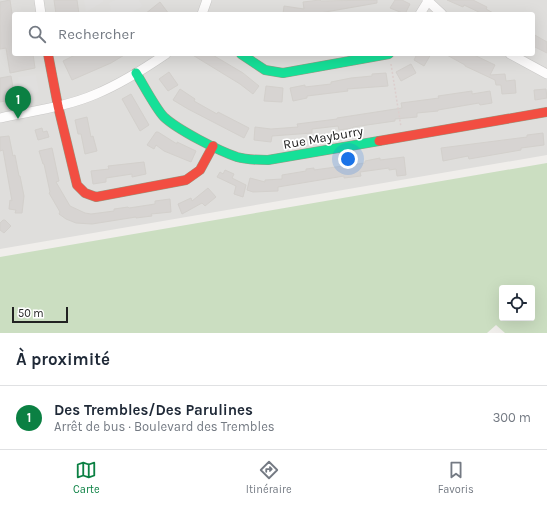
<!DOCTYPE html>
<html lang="fr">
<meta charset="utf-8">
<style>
body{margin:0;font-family:Karla,sans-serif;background:#f2f2f3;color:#1f2937}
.controls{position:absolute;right:12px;bottom:12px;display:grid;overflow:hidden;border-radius:4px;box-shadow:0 4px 16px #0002}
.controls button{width:36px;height:36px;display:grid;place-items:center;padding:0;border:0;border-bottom:1px solid #e0e1e3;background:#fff;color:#1f2937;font:20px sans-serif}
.scale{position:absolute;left:12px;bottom:10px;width:56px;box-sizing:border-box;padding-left:4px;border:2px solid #222;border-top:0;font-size:11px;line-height:14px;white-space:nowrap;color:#222;-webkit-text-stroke:3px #fff;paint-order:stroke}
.you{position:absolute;left:348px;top:159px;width:14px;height:14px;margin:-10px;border:3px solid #fff;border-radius:50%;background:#1a73e8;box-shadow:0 0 0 6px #1a73e833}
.badge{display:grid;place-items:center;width:26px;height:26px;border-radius:50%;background:#0b8043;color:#fff;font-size:13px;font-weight:700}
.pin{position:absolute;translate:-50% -33px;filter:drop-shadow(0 1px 2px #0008)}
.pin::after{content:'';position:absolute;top:21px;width:14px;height:12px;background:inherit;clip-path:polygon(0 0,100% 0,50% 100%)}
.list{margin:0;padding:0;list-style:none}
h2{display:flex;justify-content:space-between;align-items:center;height:52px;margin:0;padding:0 16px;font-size:17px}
h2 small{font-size:13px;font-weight:400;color:#747a83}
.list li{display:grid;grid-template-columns:26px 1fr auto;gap:12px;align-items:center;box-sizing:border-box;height:64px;padding:0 16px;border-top:1px solid #e0e1e3}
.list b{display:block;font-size:15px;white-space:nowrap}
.list p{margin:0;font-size:13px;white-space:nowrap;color:#747a83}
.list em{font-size:13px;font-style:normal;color:#747a83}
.icon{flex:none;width:22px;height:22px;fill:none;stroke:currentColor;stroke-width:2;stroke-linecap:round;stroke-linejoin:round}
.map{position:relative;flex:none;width:547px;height:333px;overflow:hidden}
.search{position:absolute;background:#fff;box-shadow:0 4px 16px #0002;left:12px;right:12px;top:12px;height:44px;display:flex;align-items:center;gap:10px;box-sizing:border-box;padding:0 14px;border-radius:4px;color:#747a83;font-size:15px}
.sheet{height:116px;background:#fff}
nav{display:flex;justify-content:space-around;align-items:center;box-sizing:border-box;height:56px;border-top:1px solid #e0e1e3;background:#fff;font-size:11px;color:#747a83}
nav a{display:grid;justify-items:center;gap:2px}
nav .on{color:#0b8043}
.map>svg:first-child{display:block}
.residential{fill:#dfdedc;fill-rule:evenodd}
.forest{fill:#cbdec1;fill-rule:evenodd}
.parking{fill:#e0dfde}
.building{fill:#d7d4d2;stroke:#d3d0cc}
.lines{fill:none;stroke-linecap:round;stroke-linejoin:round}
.street-casing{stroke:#c9c8c7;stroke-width:10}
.fast-casing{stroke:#999a82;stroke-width:10}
.jam-casing{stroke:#999a82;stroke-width:10}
.path{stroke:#dccecd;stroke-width:1.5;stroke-dasharray:2 2;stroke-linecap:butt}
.street{stroke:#fdfcfc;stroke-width:9}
.fast{stroke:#16e098;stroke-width:9}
.jam{stroke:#f24e42;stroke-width:9}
.labels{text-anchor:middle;stroke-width:3.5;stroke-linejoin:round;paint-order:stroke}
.street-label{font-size:13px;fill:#222;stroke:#fff}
</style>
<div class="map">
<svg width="547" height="333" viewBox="0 0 547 333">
<rect width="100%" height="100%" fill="#f0eeeb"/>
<path class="residential" d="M0,0h547v155l-547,94zM14,14h519v40h-519z"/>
<path class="forest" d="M547,163v170h-42l-9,-8 -9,8h-487v-76zM502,288h30v30h-30z"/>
<path class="parking" d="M84,0h19v2l-17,10z
M115,0h24l4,6 -14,8h-26l8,-4 -2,-7z
M36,75l3,17 -18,4 -3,-19z"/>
<path class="building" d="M10,0l4,27v27h19l2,14 -25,5 -4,-25 -6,1v-47z
M54,0h23l2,14h-23z
M320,0l1,1 56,-1v3l-63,11h-31l1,-8 20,3 -1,-7z
M395,0h7l8,4 -5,10 -15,-6z
M447,0h26l14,7 -1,2 9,5h-12l-19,-9 -1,2z
M160,2l9,12h-24z
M533,34l14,8v11l-14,-7z
M77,54h49l-15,9 -39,17 -9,-19z
M191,54h20l32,19 16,13 -6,8 -13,-10z
M417,54h14l-7,12 -10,-6z
M445,54h27l23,11 -5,10 15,-1 1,7 9,-1 1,13 -14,1 -1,-9h-5l-1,-5 -30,-14v-1z
M411,64l5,9 -15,8 -5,-9z
M169,72l9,13 -10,6 -9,-12z
M386,73l2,13 -41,3 1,2 -41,5v2l-14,3 -3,-13 15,-3v2l26,-3v-2l20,-4 21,-2v-2z
M11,76l4,23 -15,3v-24z
M266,86l17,2 -1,14 -18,-1z
M180,89l15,10 -1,2 23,13 1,-2 31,16 -5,10 -56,-29 -15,-9z
M546,89l1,9 -12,2 -1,-10z
M472,91v3l18,-3 2,12 -12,2 -1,-2 -41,7v1l-21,2v4l-22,2v2l-42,6v1l-14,2 -1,-4 -26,3v4l-40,3 -1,6 -17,-2 1,-13 16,2 27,-2 -1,-3 40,-5v-1l65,-10 -1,-5 38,-5 -1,-2z
M131,94l18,31 -9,6 -18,-32z
M87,117l4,20 2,-1 4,15 -12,3 -4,-20h-3l-3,-14z
M42,128l1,4 4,-1 2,6 -11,3 -3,-10z
M156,132h2l19,12v-2l19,9 -5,11 -27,-11 -8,-6 -2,4 -7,-4z
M543,133l1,12 -23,3v2l-52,9 -1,-3 -25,5 -2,-13 86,-11v-2z
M9,136l4,20 2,-1 4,21h1l4,20 -2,17h-7l1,-3 -7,-1 1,-9 2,1 -9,-51 -3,1v-14z
M52,148l7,33 -3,1 14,24 15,7 6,1 23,-3v-2l14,-2 1,1 26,-4v-3l15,-2 1,13 -20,2 1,2 -16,2v-1l-44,7 -16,-1 -10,-4 -7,-5 1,-2 -11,-19 1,-1 -6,-28h-1l-4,-13z
M404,157l2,18 -9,1 -1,-7 -7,1v-2l-29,4 1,4 -17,2v-2l-66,11v4l-25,1 -6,-2 3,-12 15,4v-2l17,-1v-4l24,-4v-2l8,-1v2l51,-7v-2l15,-3v2z
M144,162l2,12 -14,3v-3l-26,4v4l-13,2 -2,-13 18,-2 -1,-3z
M225,170l9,4 -2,4 14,7 -3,12 -9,-3 2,-8 -19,-9 3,-5 3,2z
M208,188l8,9 -11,9 -3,-3 -20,11 -4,-10 13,-6 1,3z
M3,220h2l6,6 -7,7 -4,-3v-7z"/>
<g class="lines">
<defs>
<path id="street" d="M39,0l2,14
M427,0l15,14
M202,14l5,-14
M420,14l8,-13
M510,54l37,20
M0,118c32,-7 66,-11 96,-24 24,-10 48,-25 70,-40"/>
<path id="fast" d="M241,54l24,16 18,3 106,-19
M136,73c7,11 20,36 28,44 14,13 55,34 73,40 10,3 21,3 31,3l111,-19"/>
<path id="jam" d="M48,54l10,52 19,79 8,8 11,4 90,-17 14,-10 13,-24
M379,141l168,-29"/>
</defs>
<use href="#street" class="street-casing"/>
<use href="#fast" class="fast-casing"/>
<use href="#jam" class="jam-casing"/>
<path class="path" d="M391,64l10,63"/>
<use href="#street" class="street"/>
<use href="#fast" class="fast"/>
<use href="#jam" class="jam"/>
</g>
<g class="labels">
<g class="street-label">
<text transform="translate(323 137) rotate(-10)" y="5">Rue Mayburry</text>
</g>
</g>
</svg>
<div class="controls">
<button><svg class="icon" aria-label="locate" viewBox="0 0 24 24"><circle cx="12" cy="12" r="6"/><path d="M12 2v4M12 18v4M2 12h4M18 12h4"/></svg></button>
</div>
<div class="scale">50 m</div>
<div class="you"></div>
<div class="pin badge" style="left:18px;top:119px">1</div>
<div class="search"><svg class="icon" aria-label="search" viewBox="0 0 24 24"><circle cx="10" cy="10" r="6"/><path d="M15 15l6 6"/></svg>Rechercher</div>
</div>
<section class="sheet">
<h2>À proximité<small></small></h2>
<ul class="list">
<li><span class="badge">1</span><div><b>Des Trembles/Des Parulines</b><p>Arrêt de bus · Boulevard des Trembles</p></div><em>300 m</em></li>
</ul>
</section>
<nav>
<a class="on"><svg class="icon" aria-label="map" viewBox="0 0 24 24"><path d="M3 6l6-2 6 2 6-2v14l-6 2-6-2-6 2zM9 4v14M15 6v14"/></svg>Carte</a>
<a><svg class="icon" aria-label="directions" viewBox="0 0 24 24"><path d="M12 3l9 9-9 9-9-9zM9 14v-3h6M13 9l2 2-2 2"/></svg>Itinéraire</a>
<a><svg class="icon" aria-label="saved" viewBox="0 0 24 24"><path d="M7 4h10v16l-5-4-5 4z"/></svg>Favoris</a>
</nav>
